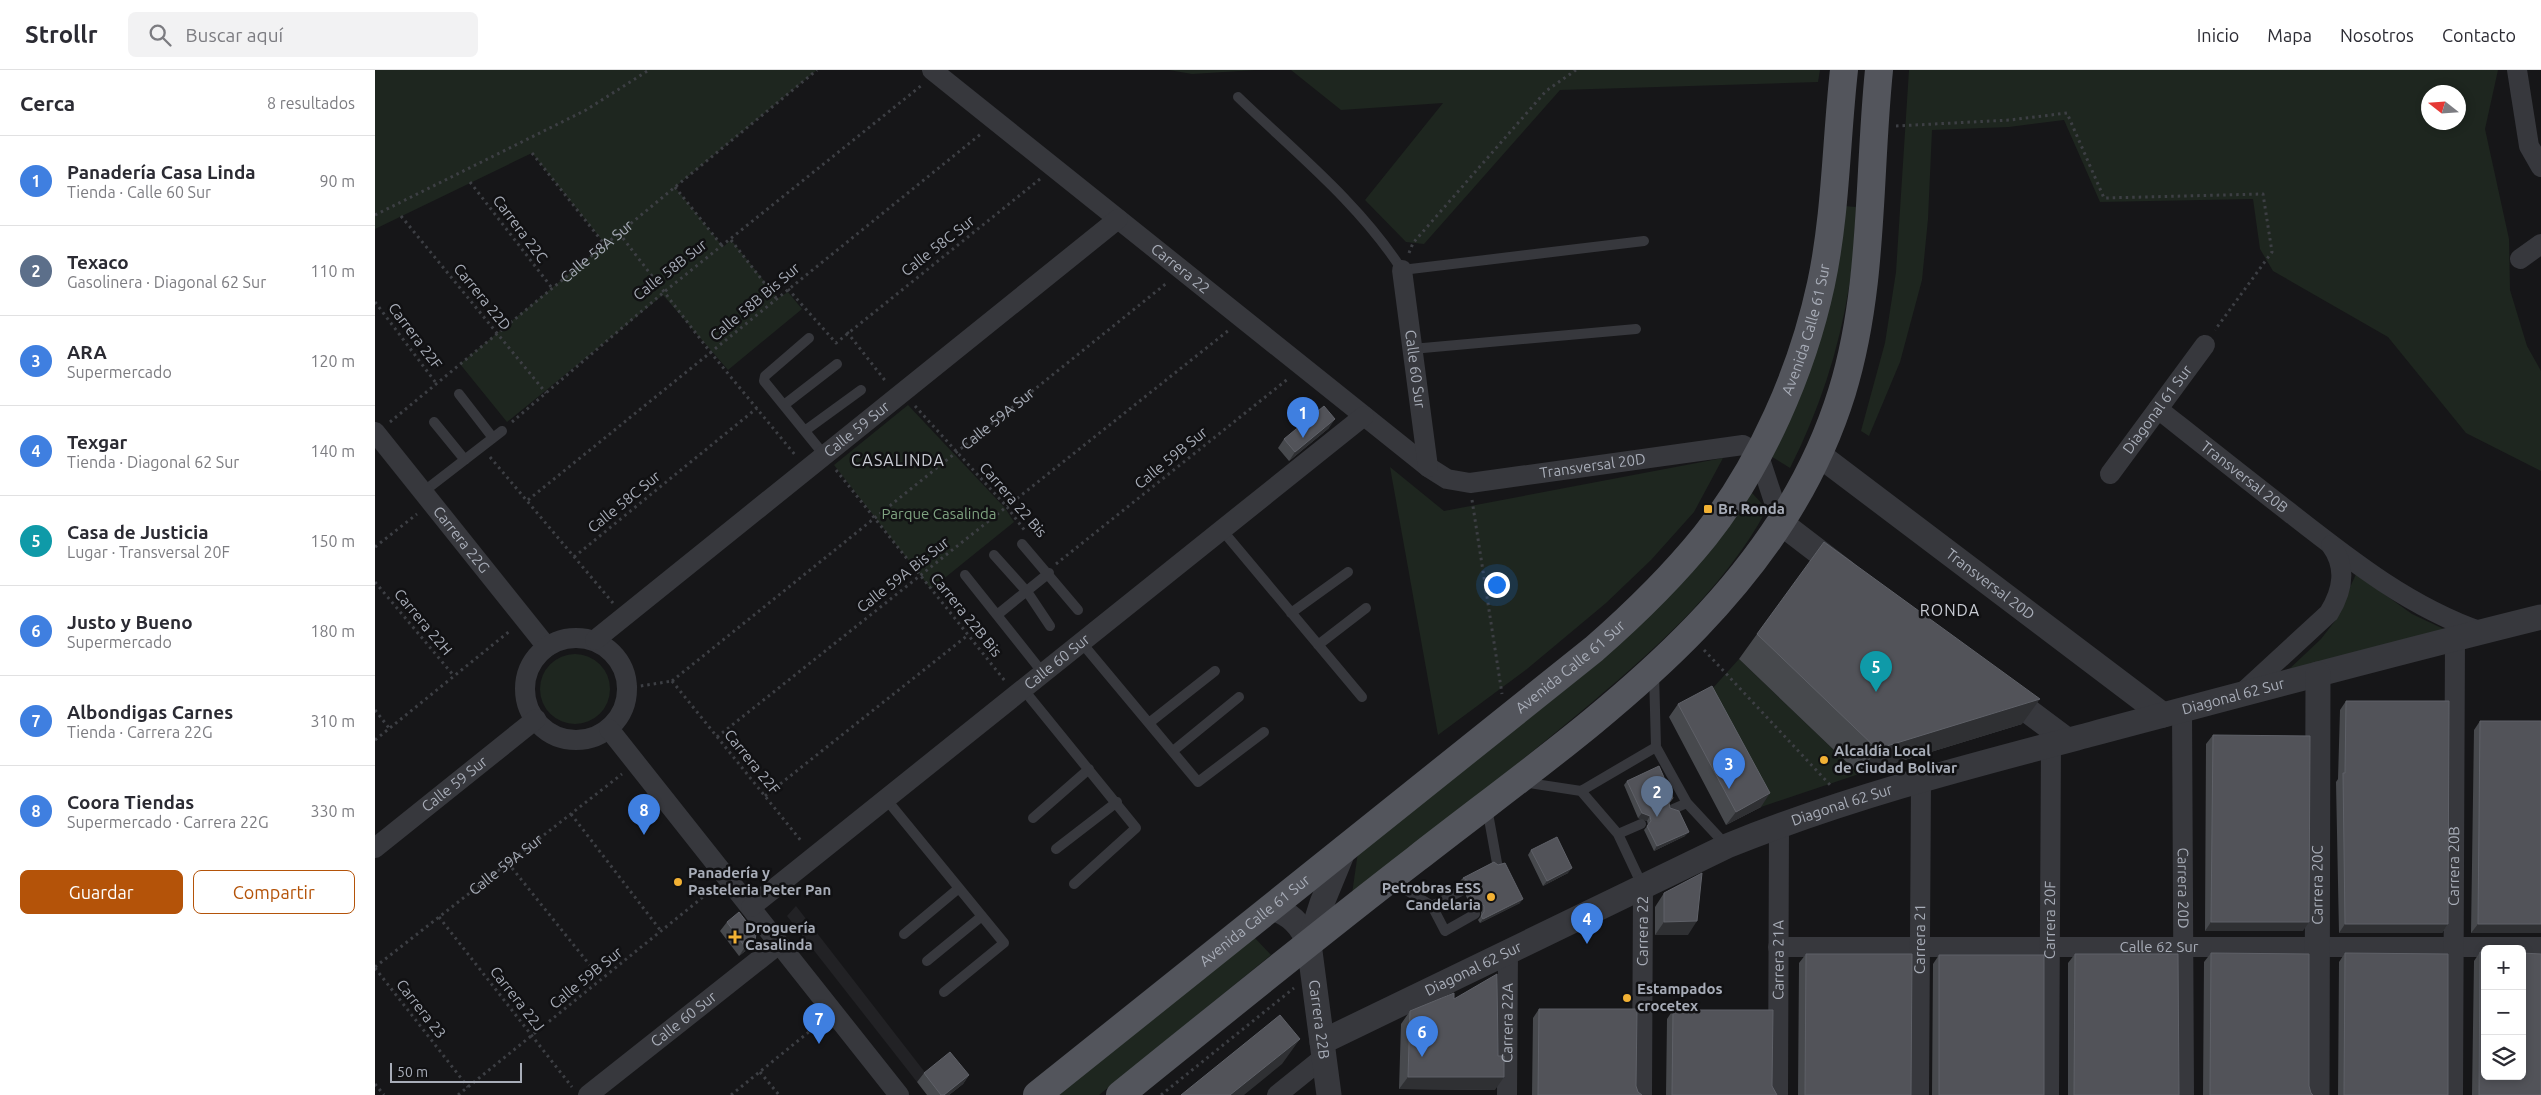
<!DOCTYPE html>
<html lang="es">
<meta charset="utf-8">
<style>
body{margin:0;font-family:Ubuntu,sans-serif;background:#f2f2f3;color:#2b2b33}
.controls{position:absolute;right:15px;bottom:15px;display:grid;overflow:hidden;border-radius:8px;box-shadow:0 2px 8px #0003}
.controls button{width:45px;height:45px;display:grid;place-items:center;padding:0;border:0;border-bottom:1px solid #e1e1e2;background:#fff;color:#2b2b33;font:25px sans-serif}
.compass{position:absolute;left:2046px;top:15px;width:45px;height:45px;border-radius:50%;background:#fff;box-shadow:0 2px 8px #0003;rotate:287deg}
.scale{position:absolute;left:15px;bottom:12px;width:132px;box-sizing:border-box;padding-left:5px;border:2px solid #a8adb8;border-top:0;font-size:14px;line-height:18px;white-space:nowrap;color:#a8adb8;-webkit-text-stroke:4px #111113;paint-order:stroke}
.you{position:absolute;left:1121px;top:514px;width:18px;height:18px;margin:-12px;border:4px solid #fff;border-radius:50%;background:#1a73e8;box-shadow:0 0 0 8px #1a73e833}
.badge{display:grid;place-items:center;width:32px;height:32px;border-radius:50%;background:#b45309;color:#fff;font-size:16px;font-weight:700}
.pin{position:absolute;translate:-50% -41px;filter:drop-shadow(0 1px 2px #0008)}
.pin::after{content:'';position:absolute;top:26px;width:18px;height:15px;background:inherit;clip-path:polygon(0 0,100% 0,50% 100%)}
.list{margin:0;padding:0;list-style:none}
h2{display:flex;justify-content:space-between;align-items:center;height:65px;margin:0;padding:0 20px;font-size:21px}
h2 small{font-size:16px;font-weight:400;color:#7c7c81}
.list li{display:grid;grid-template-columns:32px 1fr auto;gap:15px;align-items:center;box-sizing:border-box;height:90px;padding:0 20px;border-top:1px solid #e1e1e2}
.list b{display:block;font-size:19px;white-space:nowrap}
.list p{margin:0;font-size:16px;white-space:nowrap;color:#7c7c81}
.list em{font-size:16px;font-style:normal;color:#7c7c81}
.actions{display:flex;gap:10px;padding:15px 20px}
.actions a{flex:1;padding:11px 0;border:1px solid #b45309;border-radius:8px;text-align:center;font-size:18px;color:#b45309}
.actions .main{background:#b45309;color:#fff}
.icon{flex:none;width:28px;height:28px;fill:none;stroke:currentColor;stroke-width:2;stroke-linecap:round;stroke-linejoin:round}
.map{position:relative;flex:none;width:2166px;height:1025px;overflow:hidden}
header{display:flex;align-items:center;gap:30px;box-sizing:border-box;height:70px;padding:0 25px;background:#fff;border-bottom:1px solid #e1e1e2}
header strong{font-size:24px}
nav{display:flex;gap:28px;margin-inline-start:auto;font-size:18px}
.search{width:350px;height:45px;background:#f2f2f3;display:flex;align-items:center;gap:12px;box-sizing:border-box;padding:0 18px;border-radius:8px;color:#7c7c81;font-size:19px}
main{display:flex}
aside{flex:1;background:#fff}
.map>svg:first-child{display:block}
.built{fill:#222225}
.green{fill:#1e261f;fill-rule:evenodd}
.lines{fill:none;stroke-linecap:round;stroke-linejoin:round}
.path{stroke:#3d3f44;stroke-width:3;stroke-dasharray:2.5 4;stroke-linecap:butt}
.service{stroke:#37383d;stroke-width:10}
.minor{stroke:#37383d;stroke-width:20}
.tertiary{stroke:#37383d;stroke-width:25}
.primary{stroke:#53555c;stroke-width:28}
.wall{fill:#47494d}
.shaded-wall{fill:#2f3033}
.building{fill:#525359;stroke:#5f6168}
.poi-dot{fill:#f2b134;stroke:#111113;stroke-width:2}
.labels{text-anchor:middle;stroke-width:5;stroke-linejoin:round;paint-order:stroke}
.street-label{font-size:15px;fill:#a8adb8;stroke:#111113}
.poi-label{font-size:15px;font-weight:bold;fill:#a8adb8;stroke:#111113;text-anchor:start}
.park-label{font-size:15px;fill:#7fa381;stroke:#111113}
.neighbourhood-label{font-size:16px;letter-spacing:1px;fill:#c9ccd4;stroke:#111113}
</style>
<header>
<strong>Strollr</strong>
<div class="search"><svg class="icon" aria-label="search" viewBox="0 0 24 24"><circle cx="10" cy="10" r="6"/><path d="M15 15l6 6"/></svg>Buscar aquí</div>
<nav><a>Inicio</a><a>Mapa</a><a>Nosotros</a><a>Contacto</a></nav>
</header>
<main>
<aside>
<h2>Cerca<small>8 resultados</small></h2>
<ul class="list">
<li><span class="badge" style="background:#3f7fe0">1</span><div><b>Panadería Casa Linda</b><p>Tienda · Calle 60 Sur</p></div><em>90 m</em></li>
<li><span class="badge" style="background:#5c6f8a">2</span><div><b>Texaco</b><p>Gasolinera · Diagonal 62 Sur</p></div><em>110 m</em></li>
<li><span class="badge" style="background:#3f7fe0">3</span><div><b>ARA</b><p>Supermercado</p></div><em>120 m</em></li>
<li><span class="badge" style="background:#3f7fe0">4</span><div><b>Texgar</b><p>Tienda · Diagonal 62 Sur</p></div><em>140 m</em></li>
<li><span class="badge" style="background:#0f9aa8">5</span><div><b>Casa de Justicia</b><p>Lugar · Transversal 20F</p></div><em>150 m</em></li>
<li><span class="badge" style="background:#3f7fe0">6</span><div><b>Justo y Bueno</b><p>Supermercado</p></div><em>180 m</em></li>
<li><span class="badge" style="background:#3f7fe0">7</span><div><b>Albondigas Carnes</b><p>Tienda · Carrera 22G</p></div><em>310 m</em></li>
<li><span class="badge" style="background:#3f7fe0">8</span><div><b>Coora Tiendas</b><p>Supermercado · Carrera 22G</p></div><em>330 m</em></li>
</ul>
<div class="actions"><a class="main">Guardar</a><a>Compartir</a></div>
</aside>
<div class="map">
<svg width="2166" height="1025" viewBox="0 0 2166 1025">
<rect width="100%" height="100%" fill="#161618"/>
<path class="built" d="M421,836l131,169 -10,7 -130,-166z"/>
<path class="green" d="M0,0h442l-142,117 48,60 8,-7 47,58 10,-6 14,17 -74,61 -65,-75 -156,127 -47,-58 145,-120 -73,-91 -157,76z
M794,0h87l-64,4z
M916,0h529l-2,12 -258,8 -136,154 -18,-2 -41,-42 78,-97 -102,7z
M1534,0h589l-13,59 24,110 1,51 17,56 14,25v100l-75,-38 -78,-96 -115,-66 -13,-22 -7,-50 -153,3 -36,-82 -55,7 -77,3 -4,89 -6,61 -22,82 -31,74 -8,-5 24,-88 11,-71zM2054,22h30v30h-30z
M1469,136l12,1c-2,27 -2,54 -7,80 -10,63 -30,124 -59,181l-21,-13z
M533,335l97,103 9,14 -83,67 -97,-124z
M1348,388l-29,54 -43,48 -45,43 -79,66 -89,66 -48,-268 54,44z
M1377,423l15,16c-44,82 -118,146 -189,205 -74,62 -150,120 -226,180l6,-42 357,-309z
M1981,504l56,40 36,17 -162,41 35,-33 14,-18z
M165 619a35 35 0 1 1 70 0a35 35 0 1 1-70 0Z
M1364,589l120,115 -98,33 -58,-108z
M879,867l17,18 -172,140h-40z"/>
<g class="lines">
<g class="path">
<path d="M1521,56l114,-6 57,-7 37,85 159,-4 9,58 -57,78"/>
<path d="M157,83l73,92"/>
<path d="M95,112l82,106"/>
<path d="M300,117l48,60"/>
<path d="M0,145l211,-105 63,-40"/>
<path d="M26,146l145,177"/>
<path d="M244,163l92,120 85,103"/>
<path d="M356,170l45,58"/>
<path d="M1034,183l4,-10 133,-152 30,-21"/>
<path d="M413,219l48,54 204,-164"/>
<path d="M0,232l61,81"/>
<path d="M472,262l40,51"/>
<path d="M540,336l92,101 18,24"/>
<path id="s1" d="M15,352l427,-352"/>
<path d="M137,352l152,-130 258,-207"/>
<path d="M115,387l123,146"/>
<path d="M461,400l169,211"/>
<path d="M153,430l454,-367"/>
<path d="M1097,430l30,194"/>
<path d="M0,477l42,-33"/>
<path d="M199,487l183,-149"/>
<path d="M681,494l233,-186"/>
<path d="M0,512l79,94"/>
<path d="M1329,580l127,136"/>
<path id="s2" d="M297,611l496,-399"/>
<path d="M297,611l130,161"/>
<path d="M253,618l44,-7"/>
<path d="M0,640l14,18"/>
<path d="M342,667l512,-407"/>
<path d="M0,670l136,-110"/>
<path d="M390,726l203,-161"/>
<path d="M196,744l90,117"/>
<path d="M133,793l93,116"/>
<path d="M64,847l133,170"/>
<path id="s3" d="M0,897l247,-193"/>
<path d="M0,898l93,119"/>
<path d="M385,1002l19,23"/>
<path d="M0,1014l9,11"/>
<path d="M83,1025l255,-206"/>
<path d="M356,1025l89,-72"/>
<path d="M786,1025l133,-107"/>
</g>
<path class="service" d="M863,27c57,55 121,106 164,173l242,-29
M434,268l-44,38 -1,5 61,75
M1037,279l224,-20
M84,324l34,44
M409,335l53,-41
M59,352l31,38
M431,360l55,-40
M48,422l79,-61
M847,460l140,167
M647,474l56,66
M619,485l34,38 22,33
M590,505l78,98
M916,543l57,-41
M622,545l52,-42
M706,572l117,140 66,-50
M943,575l48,-37
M1279,603l2,74 31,56 39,42
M648,619l113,139 -62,56
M774,653l66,-52
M798,681l66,-54
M1147,712l59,9 37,43 25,53
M1206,721l75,-44
M511,729l118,144 -60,49
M1112,738l10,55
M1298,739l14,-6
M658,748l56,-49
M1243,764l23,-10
M681,779l61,-47
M1015,810l42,26
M1088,820l-31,16 13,25 30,-17
M529,864l55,-46
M552,891l55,-45"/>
<g class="minor">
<path id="s4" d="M557,0l496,397 19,12 23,4 273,-38 15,8 23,70"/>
<path d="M2142,0l12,76 12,21"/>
<path d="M2145,189l21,-15"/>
<path id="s5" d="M1027,200l26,197"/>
<path id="s6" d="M1783,339c43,34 87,69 131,103 60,47 120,95 193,120"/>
<path id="s7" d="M0,362l172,215"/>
<path id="s8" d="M1735,404l95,-129"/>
<circle cx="201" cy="619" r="51"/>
<path id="s9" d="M220,570l523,-421"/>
<path d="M1866,624l88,-81c14,-23 18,-46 2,-68"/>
<path id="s10" d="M1807,640l2,385"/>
<path d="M234,659l290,366"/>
<path id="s11" d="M0,778l161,-129"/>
<path id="s12" d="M376,837l613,-491"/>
<path id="s13" d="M1403,877h763"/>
<path id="s14" d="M213,1025l191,-151"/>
<path d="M902,1025l47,-38"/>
<path id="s15" d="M1132,1025l1,-144"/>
<path id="s16" d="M1267,1025l1,-208"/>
<path id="s17" d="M1403,1025l1,-270"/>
<path id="s18" d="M1544,1025l2,-313"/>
<path id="s19" d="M1674,1025l2,-351"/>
<path id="s20" d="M2078,1025l2,-457"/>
</g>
<g class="tertiary">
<path id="s21" d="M1443,384l345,261"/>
<path d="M1406,453l64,49"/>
<path d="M1629,623l63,47"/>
<path id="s22" d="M895,837c20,6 32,18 39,37l20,151"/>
<path d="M934,874l13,-41 23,-56"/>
<path id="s23" d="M947,972l405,-196c118,-48 243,-80 365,-112 150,-40 299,-80 449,-117"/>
<path id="s24" d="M1942,1025l1,-421"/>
</g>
<g class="primary">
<path id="s25" d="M662,1025l557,-446c40,-35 78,-72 111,-113 56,-71 97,-164 116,-252 15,-70 15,-143 23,-214"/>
<path d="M745,1025c98,-79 196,-159 296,-236 167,-131 360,-254 426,-467 32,-104 26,-215 37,-322"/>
</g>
</g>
<path class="wall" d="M954,358l-40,33 -11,-13 6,-9z
M1382,564l265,90 -163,50 -120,-115z
M1971,631l102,223 -6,9h-103l-3,-151 2,-3 2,-69z
M1303,634l83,103 -35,18 -57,-108z
M2105,651h61v212h-70l3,-203z
M1838,665l90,196h-98l1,-187z
M1252,711l43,23v4l15,28 -31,15 -10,-21 4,-5 -1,-4 -9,-3 -14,-33z
M1156,780l37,23 -25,13 -15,-31z
M1088,808l57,25 -40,20 -2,-3 3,-4v-5l-3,-3h-6l-6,-12 3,-9 -10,-5z
M1289,823l24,42h-33v-28z
M352,852l28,18 -7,9 -9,7 -19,-25z
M2105,882l61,143h-69l2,-134z
M1836,883l98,133 2,7 2,2h-110l1,-133z
M1970,883l103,142h-110l1,-133z
M1431,884l105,141h-113l1,-132z
M1700,884l104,141h-111v-132z
M1564,885l105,140h-112l1,-131z
M1079,929l44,57 -3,34 -96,-1 2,-65 9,-13z
M1164,939l97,77 2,6 4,3h-110l1,-77z
M1298,940l99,76 5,9h-111l1,-76z
M549,1003l45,2 -6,9 -14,11h-22l-10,-13z"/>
<path class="shaded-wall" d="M960,349l-6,9 -40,33 6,-9z
M1665,629l-18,25 -163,50 18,-25z
M1395,723l-9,14 -35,18 10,-13z
M1267,743l8,3 -3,5 -9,-3z
M1314,762l-4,4 -31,15 3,-5z
M1197,798l-4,5 -25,13 4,-5z
M1148,829l-3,4 -40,20 3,-4z
M1100,833h6l-3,5h-6z
M1322,851l-9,14h-33l9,-13z
M1836,852h98l-6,9h-98z
M1970,854h103l-6,9h-103z
M2103,854h63v9h-70z
M380,870l-7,9 -9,7 6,-9z
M925,969l-18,25 -38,31h-14z
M594,1005l-6,9 -14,11h-5z
M1033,1007h96l-9,13 -96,-1z"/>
<path class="building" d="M949,336l11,13 -40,33 -11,-13z
M1449,472l216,157 -163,50 -120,-115z
M1337,616l58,107 -34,19 -58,-108z
M1971,631h103l-1,223h-103l-2,-151h2z
M2105,651h61v203h-63z
M1838,665l97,1 -1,186h-98z
M1284,696l14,32 -4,5 1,5 9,3 10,21 -32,14 -10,-20 4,-5 -1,-5 -8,-3 -15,-32z
M1182,767l15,31 -25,13 -16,-31z
M1119,792l4,3 7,-2 18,36 -40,20 -2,-3 3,-4v-6l-3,-3h-6l-6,-11 3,-9 -9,-5z
M1327,803l-5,48 -33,1v-29z
M364,842l17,22 -1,6 -10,7 -18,-25z
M2105,882h5v124h37v-123l19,1v141h-62z
M1836,883l98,1v132l2,7 2,2h-103z
M1970,883l103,1v141h-104z
M1431,884h106l-1,141h-106z
M1700,884h103l1,141h-105z
M1564,885h105v140h-105z
M1122,904l1,82h6v21h-96l2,-66 44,-18v6z
M1164,939h98l-1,77 2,6 4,3h-104z
M1298,940h100l-1,76 5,9h-105z
M905,945l20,24 -70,56h-49z
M575,982l19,23 -25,20h-3l-17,-22z"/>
<g class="poi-dot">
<rect x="1328" y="434" width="10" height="10" rx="2.5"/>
<circle cx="1449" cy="690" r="5"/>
<circle cx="303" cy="812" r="5"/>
<circle cx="1116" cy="827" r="5"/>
<path d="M357.5 859.5h5v5h5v5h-5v5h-5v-5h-5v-5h5z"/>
<circle cx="1252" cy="928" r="5"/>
</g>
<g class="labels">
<g class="street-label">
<text transform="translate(145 159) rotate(53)" y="5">Carrera 22C</text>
<text transform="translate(563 176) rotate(-38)" y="5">Calle 58C Sur</text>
<text dy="5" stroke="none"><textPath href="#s1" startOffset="268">Calle 58A Sur</textPath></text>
<text dy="5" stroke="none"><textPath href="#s4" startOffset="318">Carrera 22</textPath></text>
<text transform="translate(295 200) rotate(-38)" y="5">Calle 58B Sur</text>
<text transform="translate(107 227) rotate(51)" y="5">Carrera 22D</text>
<text transform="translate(380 232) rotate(-40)" y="5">Calle 58B Bis Sur</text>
<text dy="5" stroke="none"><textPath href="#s25" startOffset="1104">Avenida Calle 61 Sur</textPath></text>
<text transform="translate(40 266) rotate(53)" y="5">Carrera 22F</text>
<text dy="5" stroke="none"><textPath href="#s5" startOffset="100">Calle 60 Sur</textPath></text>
<text dy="5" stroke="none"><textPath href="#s8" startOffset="80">Diagonal 61 Sur</textPath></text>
<text dy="5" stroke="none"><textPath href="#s2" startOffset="418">Calle 59A Sur</textPath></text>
<text dy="5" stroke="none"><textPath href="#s9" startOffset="336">Calle 59 Sur</textPath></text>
<text transform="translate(796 388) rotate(-39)" y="5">Calle 59B Sur</text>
<text dy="5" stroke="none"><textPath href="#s4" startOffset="805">Transversal 20D</textPath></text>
<text dy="5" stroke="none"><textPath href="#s6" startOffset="110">Transversal 20B</textPath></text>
<text transform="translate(638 430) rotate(49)" y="5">Carrera 22 Bis</text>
<text transform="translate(249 432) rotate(-39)" y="5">Calle 58C Sur</text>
<text dy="5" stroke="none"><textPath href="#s7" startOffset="138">Carrera 22G</textPath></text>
<text transform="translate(528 505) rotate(-38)" y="5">Calle 59A Bis Sur</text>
<text dy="5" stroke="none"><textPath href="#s21" startOffset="216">Transversal 20D</textPath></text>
<text transform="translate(591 545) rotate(51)" y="5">Carrera 22B Bis</text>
<text transform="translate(48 552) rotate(50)" y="5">Carrera 22H</text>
<text dy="5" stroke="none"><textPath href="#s12" startOffset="392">Calle 60 Sur</textPath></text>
<text dy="5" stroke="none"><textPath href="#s25" startOffset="684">Avenida Calle 61 Sur</textPath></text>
<text dy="5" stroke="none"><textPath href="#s23" startOffset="978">Diagonal 62 Sur</textPath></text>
<text transform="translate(377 692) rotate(51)" y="5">Carrera 22F</text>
<text dy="5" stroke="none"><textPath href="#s11" startOffset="102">Calle 59 Sur</textPath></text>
<text dy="5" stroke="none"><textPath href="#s23" startOffset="572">Diagonal 62 Sur</textPath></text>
<text dy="5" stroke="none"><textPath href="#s3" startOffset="166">Calle 59A Sur</textPath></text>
<text dy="5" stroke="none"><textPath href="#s20" startOffset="229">Carrera 20B</textPath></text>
<text dy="5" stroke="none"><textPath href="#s24" startOffset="210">Carrera 20C</textPath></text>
<text dy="5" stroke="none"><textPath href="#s10" startOffset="178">Carrera 20D</textPath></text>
<text dy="5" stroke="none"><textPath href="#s25" startOffset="279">Avenida Calle 61 Sur</textPath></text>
<text dy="5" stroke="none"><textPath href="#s19" startOffset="175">Carrera 20F</textPath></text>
<text dy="5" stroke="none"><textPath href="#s16" startOffset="164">Carrera 22</textPath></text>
<text dy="5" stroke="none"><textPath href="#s18" startOffset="156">Carrera 21</textPath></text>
<text dy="5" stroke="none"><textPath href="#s13" startOffset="381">Calle 62 Sur</textPath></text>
<text dy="5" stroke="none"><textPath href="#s17" startOffset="135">Carrera 21A</textPath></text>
<text dy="5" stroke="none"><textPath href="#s23" startOffset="168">Diagonal 62 Sur</textPath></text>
<text transform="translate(211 908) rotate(-39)" y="5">Calle 59B Sur</text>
<text transform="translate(142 929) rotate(52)" y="5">Carrera 22J</text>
<text transform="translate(46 939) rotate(52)" y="5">Carrera 23</text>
<text dy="5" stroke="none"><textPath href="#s14" startOffset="122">Calle 60 Sur</textPath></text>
<text dy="5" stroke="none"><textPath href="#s22" startOffset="132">Carrera 22B</textPath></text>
<text dy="5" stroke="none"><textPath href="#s15" startOffset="72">Carrera 22A</textPath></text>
</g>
<g class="poi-label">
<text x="1343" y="444">Br. Ronda</text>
<text x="1459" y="686">Alcaldía Local<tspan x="1459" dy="17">de Ciudad Bolivar</tspan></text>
<text x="313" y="808">Panadería y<tspan x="313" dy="17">Pasteleria Peter Pan</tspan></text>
<text x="1106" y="823" text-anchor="end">Petrobras ESS<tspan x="1106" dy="17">Candelaria</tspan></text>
<text x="370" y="863">Droguería<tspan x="370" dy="17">Casalinda</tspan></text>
<text x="1262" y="924">Estampados<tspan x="1262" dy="17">crocetex</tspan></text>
</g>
<g class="park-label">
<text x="564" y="449">Parque Casalinda</text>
</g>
<g class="neighbourhood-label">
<text x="523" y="396">CASALINDA</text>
<text x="1575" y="546">RONDA</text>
</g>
</g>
</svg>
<div class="controls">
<button>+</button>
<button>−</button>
<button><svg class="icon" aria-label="layers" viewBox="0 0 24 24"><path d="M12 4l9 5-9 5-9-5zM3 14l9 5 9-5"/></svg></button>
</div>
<svg class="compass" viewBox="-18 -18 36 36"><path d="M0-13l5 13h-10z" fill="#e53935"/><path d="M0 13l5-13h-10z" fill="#7c7c81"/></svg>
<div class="scale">50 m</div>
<div class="you"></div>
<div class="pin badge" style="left:928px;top:368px;background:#3f7fe0">1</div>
<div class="pin badge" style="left:1282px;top:747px;background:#5c6f8a">2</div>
<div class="pin badge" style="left:1354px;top:719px;background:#3f7fe0">3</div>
<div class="pin badge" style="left:1212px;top:874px;background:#3f7fe0">4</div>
<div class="pin badge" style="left:1501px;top:622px;background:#0f9aa8">5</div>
<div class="pin badge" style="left:1047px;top:987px;background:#3f7fe0">6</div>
<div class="pin badge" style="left:444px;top:974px;background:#3f7fe0">7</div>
<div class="pin badge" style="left:269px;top:765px;background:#3f7fe0">8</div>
</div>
</main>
